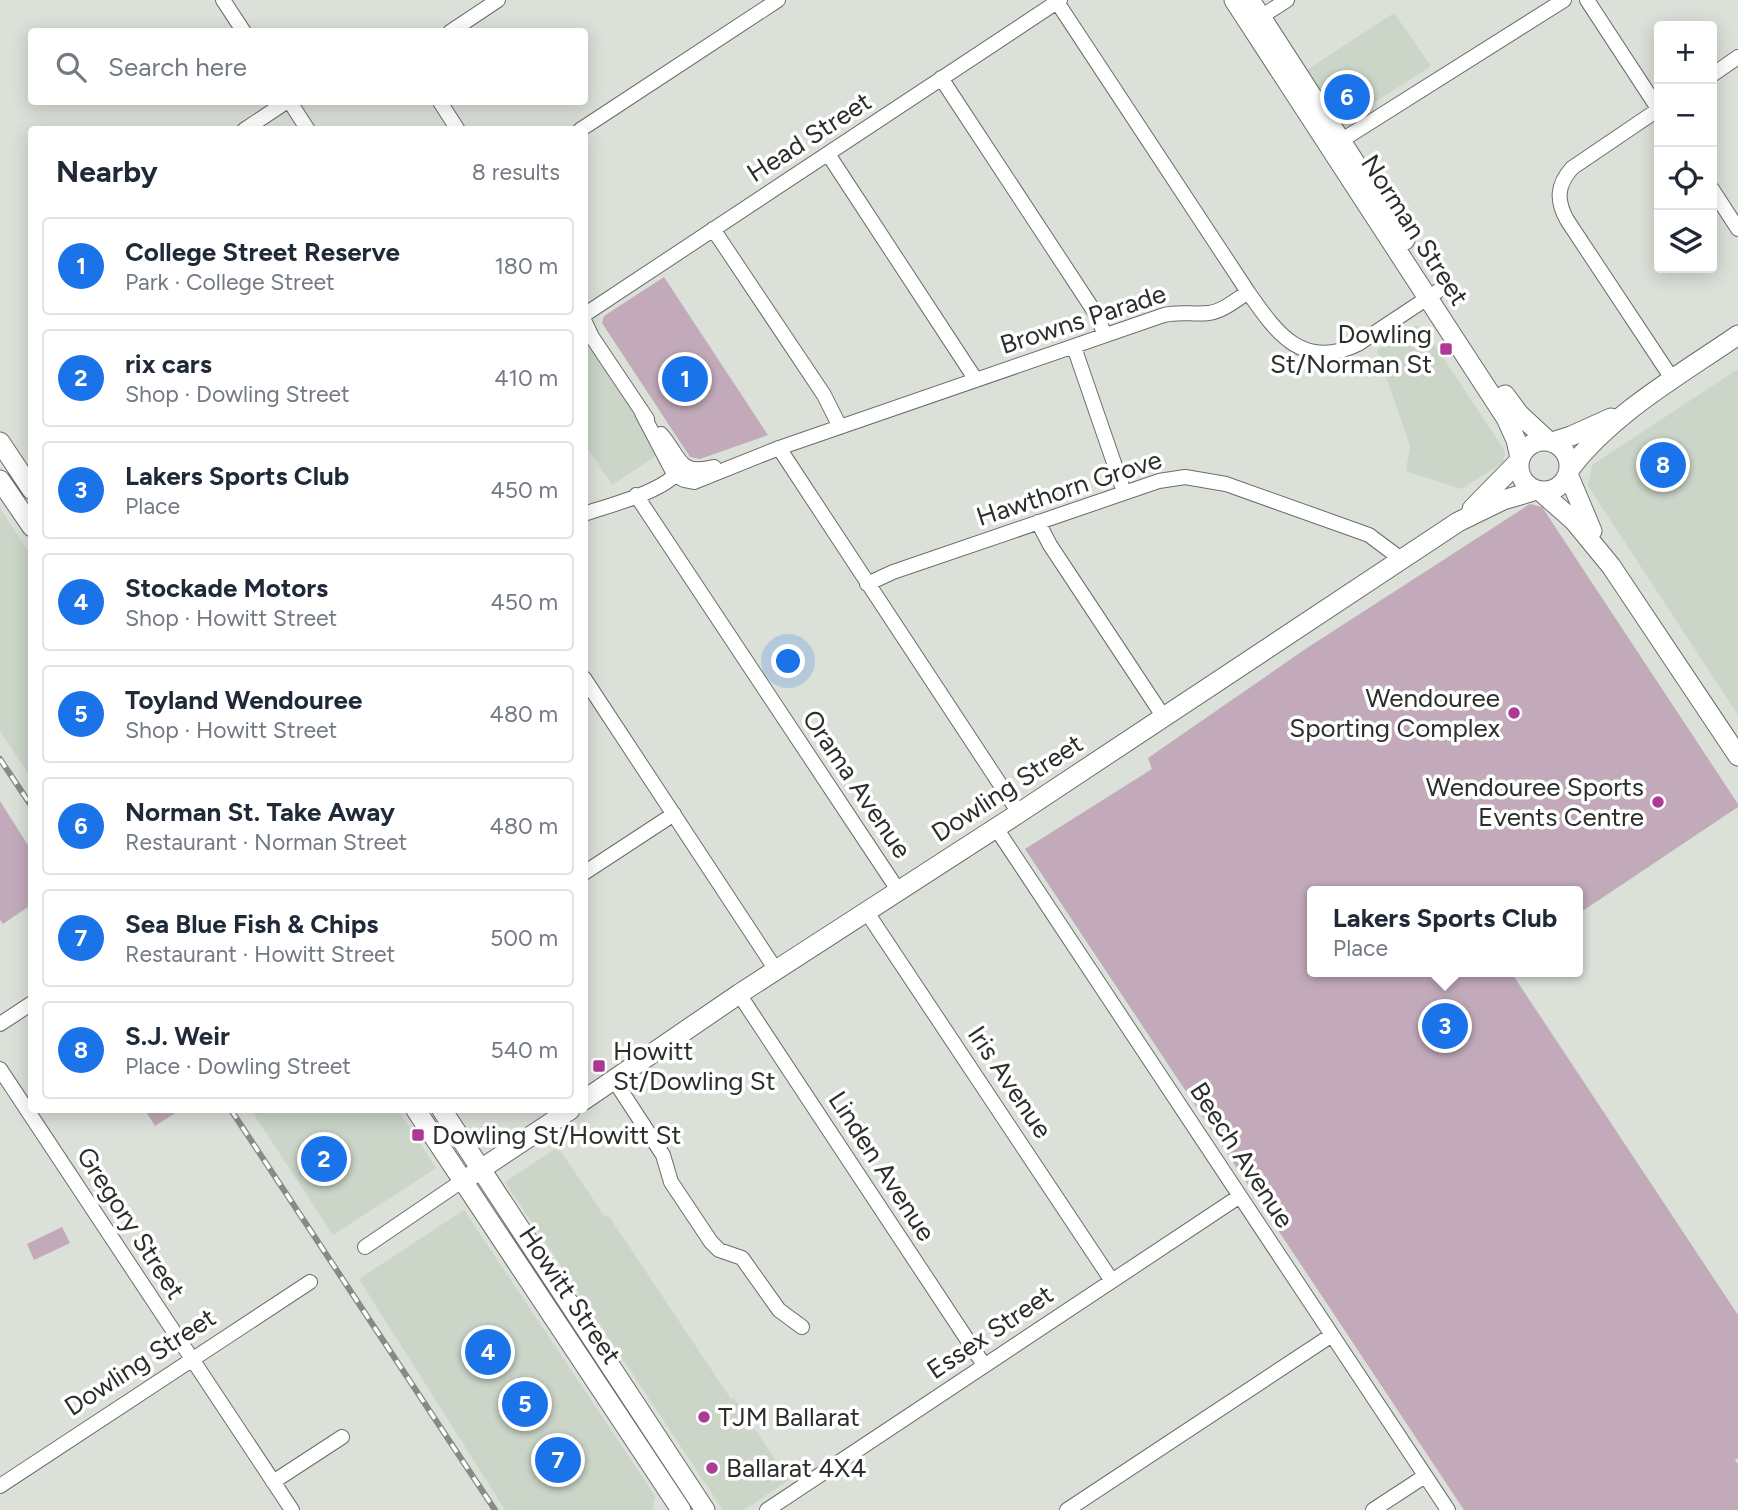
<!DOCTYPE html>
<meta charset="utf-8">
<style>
body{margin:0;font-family:Figtree,sans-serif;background:#f2f2f3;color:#1f2937}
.controls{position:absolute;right:21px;top:21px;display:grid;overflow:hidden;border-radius:7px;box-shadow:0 4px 18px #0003}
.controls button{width:63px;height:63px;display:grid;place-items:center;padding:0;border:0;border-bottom:2px solid #e0e1e3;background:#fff;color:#1f2937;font:35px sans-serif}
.you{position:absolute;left:789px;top:662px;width:24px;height:24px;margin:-18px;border:5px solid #fff;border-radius:50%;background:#1a73e8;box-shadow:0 0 0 10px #1a73e833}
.badge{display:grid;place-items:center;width:46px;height:46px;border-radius:50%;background:#1a73e8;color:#fff;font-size:23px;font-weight:700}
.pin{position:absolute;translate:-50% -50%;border:4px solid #fff;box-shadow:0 2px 7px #0006}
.popup{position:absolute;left:1307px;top:886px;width:276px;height:91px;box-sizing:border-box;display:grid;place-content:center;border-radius:7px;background:#fff;filter:drop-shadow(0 2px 5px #0005);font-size:23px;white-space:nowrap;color:#747a83}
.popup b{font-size:26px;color:#1f2937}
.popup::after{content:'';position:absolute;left:50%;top:100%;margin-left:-14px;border:14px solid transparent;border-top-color:#fff}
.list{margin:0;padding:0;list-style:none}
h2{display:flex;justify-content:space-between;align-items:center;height:91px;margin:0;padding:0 28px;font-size:30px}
h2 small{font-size:23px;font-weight:400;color:#747a83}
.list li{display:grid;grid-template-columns:46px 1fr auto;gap:21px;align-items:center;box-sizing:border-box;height:98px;margin:0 14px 14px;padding:0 14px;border:2px solid #e0e1e3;border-radius:7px}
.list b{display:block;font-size:26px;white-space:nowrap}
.list p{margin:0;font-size:23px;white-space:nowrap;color:#747a83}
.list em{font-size:23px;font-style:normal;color:#747a83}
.icon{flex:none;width:38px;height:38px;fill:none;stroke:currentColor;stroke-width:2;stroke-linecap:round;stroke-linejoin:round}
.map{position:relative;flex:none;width:1738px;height:1510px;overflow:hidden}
.search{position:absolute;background:#fff;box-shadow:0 4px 18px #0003;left:28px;top:28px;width:560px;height:77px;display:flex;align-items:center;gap:18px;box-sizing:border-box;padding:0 24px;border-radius:7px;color:#747a83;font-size:26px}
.panel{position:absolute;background:#fff;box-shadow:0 4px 18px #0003;left:28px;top:126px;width:560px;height:987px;border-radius:7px}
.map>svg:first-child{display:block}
.built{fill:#cbd5c8}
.green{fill:#c2aabb}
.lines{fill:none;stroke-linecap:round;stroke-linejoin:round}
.street-casing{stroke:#6a6f68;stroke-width:16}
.secondary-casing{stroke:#6a6f68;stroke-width:21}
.street{stroke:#fff;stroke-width:14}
.secondary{stroke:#fff;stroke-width:19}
.rail-casing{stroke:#878b86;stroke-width:6}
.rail{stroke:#fff;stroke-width:3.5;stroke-dasharray:10;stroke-linecap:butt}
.poi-dot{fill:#ac3a96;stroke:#fff;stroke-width:2.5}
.labels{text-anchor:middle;stroke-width:7;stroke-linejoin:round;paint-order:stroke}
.street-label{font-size:26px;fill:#2c2e2b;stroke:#fff}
.poi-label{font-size:26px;fill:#2c2e2b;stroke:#fff;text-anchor:start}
</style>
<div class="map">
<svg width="1738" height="1510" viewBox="0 0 1738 1510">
<rect width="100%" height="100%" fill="#dbe0d9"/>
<path class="built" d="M1394,13l37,53 -90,58 -37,-52z
M1419,326l5,3 81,122 -1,11 -43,27 -55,-18 4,-25 -33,-96 35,-23z
M584,339l76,114 -48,32 -27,-41z
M1738,369v346l-150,-229 4,-21z
M0,508l31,48v222l-31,-47z
M251,1110h147l38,58 -103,67z
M558,1147l47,70 3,-2 123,184 3,-1 55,82 -45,30h-21l-218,-328z
M464,1210l191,286 -3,14h-147l-146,-231z"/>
<path class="green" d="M664,277l104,158 -68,24 -10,-2 -88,-134 2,-7z
M1530,504l12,3 196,297v3l-160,107v-23h-266v81h199l227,343v143l-3,2 3,4v46h-274l-439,-661 127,-80 -4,-11 159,-110z
M0,801l31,49v55l-28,19 -3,-4z
M145,1110h35l-25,16z
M62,1227l8,16 -36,17 -7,-16z"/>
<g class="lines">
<defs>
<path id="street" d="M223,0l21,32
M1587,0l72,110
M1057,2l191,290
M1253,22l34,-22
M450,32l48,-32
M1712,75l26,-18
M941,78l155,236 9,21
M290,102l18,28
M440,102l18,28
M1659,109l-87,59c-15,17 -16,32 -5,52l106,160
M244,130l42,-28
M580,130l198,-130
M1335,147l7,-7 222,-140
M828,154l148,226
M1712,189l26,40
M713,229l111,166 16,32
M584,315l476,-315
M584,320l8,17 55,82
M1074,347l50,145
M642,413l32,61 10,6 10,2 85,-34 385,-133c16,-4 30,0 45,-2 14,-2 27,-13 39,-21 28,40 54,79 110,52l80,-53
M661,434c20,23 16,42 53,33
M779,448l240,365
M636,495l262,395
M584,514c23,-8 86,-24 95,-45
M1038,522l12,23 113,171
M867,584l26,-12 266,-91 26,-4 41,7 143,51 32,24
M584,678l192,292
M996,828l452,682
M584,873l90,-59
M866,911l246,370
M739,994l245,371
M0,1024l32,-21
M0,1069l292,441
M614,1080l49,75 8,27 40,60 8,8 23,8 37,52 23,17
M365,1247l97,-66
M273,1482l69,-45
M0,1486l310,-204
M767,1510l473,-314
M1067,1510l265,-175
M1373,1510l52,-34"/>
<path id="secondary" d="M1234,0l272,418 10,22 4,18
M1250,0l155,240
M1505,395l14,19 28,26
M1519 466a25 25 0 1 1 50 0a25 25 0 1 1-50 0Z
M0,442l32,48
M1552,442l19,-6 40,-18
M1569,470c43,-57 111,-95 169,-135
M1568,474l24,57
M0,480l32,47
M1540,491l34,30 37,45 127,190
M1472,509l47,-48
M584,1100l155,-106 280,-181 439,-291 45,-22 34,-10
M416,1110l265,400
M442,1110l263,400
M472,1175l98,-65"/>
</defs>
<use href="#street" class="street-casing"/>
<use href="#secondary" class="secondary-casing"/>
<use href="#street" class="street"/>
<use href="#secondary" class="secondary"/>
<defs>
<path id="rail" d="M0,759l32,48
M231,1110l264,400"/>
</defs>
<use href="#rail" class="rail-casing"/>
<use href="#rail" class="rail"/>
</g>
<g class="poi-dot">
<rect x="1439" y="342" width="14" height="14" rx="3.5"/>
<circle cx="1514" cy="713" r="7"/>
<circle cx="1658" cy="802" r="7"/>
<rect x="592" y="1059" width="14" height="14" rx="3.5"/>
<rect x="411" y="1128" width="14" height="14" rx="3.5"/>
<circle cx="704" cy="1417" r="7"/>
<circle cx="712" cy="1468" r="7"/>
</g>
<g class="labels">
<g class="street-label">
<text transform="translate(809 137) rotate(-33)" y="9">Head Street</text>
<text transform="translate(1415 230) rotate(57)" y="9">Norman Street</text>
<text transform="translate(1083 319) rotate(-18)" y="9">Browns Parade</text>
<text transform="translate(1069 488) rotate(-18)" y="9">Hawthorn Grove</text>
<text transform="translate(857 784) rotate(56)" y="9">Orama Avenue</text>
<text transform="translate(1007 788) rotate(-33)" y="9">Dowling Street</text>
<text transform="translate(1010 1082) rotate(56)" y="9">Iris Avenue</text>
<text transform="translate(1242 1155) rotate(57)" y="9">Beech Avenue</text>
<text transform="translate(882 1166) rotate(57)" y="9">Linden Avenue</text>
<text transform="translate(131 1223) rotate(57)" y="9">Gregory Street</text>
<text transform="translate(570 1295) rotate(56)" y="9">Howitt Street</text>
<text transform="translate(990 1332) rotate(-34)" y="9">Essex Street</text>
<text transform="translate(140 1362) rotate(-33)" y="9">Dowling Street</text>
</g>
<g class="poi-label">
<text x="1432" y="343" text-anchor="end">Dowling<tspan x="1432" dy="30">St/Norman St</tspan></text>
<text x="1500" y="707" text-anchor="end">Wendouree<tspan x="1500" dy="30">Sporting Complex</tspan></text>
<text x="1644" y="796" text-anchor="end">Wendouree Sports<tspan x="1644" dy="30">Events Centre</tspan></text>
<text x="613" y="1060">Howitt<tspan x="613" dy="30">St/Dowling St</tspan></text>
<text x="432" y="1144">Dowling St/Howitt St</text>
<text x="718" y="1426">TJM Ballarat</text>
<text x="726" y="1477">Ballarat 4X4</text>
</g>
</g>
</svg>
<div class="controls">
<button>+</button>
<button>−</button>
<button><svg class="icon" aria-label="locate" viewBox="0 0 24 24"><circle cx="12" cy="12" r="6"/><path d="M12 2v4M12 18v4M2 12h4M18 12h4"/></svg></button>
<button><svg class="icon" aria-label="layers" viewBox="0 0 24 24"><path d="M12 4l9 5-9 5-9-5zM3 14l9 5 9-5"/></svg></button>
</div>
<div class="you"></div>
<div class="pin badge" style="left:685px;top:379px">1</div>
<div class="pin badge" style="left:324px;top:1159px">2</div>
<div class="pin badge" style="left:1445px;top:1026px">3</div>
<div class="popup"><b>Lakers Sports Club</b>Place</div>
<div class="pin badge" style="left:488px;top:1352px">4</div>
<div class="pin badge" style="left:525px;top:1404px">5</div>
<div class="pin badge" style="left:1347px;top:97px">6</div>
<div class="pin badge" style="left:558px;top:1460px">7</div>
<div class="pin badge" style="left:1663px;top:465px">8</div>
<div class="search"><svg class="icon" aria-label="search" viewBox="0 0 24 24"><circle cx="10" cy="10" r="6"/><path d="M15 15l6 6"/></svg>Search here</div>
<section class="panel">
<h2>Nearby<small>8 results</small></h2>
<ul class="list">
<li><span class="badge">1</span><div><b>College Street Reserve</b><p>Park · College Street</p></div><em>180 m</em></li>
<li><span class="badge">2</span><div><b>rix cars</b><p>Shop · Dowling Street</p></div><em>410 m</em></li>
<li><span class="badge">3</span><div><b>Lakers Sports Club</b><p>Place</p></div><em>450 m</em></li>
<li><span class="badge">4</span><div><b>Stockade Motors</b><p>Shop · Howitt Street</p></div><em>450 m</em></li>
<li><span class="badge">5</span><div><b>Toyland Wendouree</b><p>Shop · Howitt Street</p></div><em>480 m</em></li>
<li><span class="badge">6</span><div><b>Norman St. Take Away</b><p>Restaurant · Norman Street</p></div><em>480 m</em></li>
<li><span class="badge">7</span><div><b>Sea Blue Fish &amp; Chips</b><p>Restaurant · Howitt Street</p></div><em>500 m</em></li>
<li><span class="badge">8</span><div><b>S.J. Weir</b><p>Place · Dowling Street</p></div><em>540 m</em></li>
</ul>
</section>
</div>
